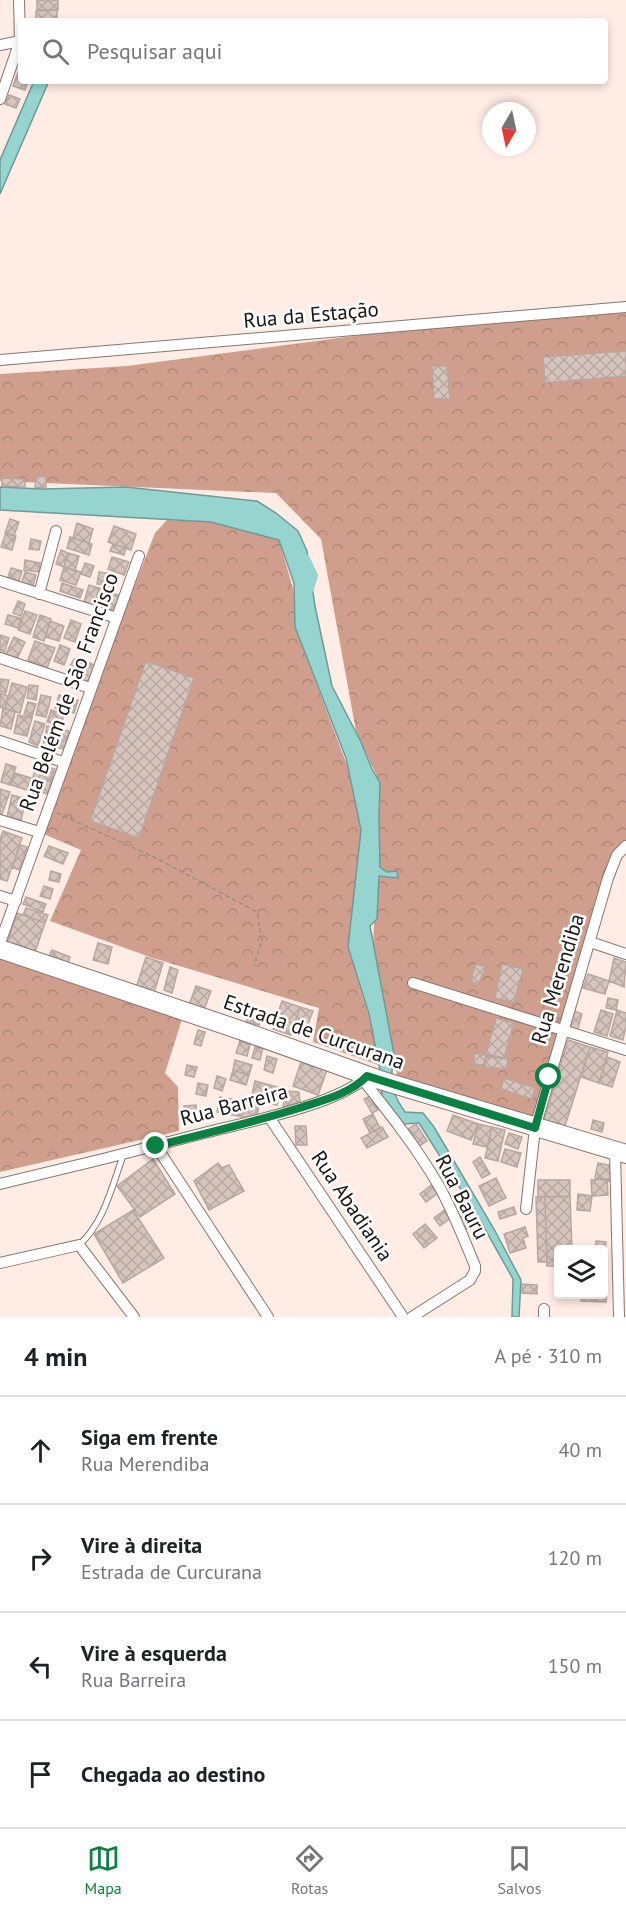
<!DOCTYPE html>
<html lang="pt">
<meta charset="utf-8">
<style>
body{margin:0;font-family:"PT Sans",sans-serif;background:#f6f6f6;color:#202124}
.controls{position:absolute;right:18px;bottom:18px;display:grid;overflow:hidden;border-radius:6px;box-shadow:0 3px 9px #0003}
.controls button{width:54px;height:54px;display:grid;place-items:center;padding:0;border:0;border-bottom:2px solid #e0e0e0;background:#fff;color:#202124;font:30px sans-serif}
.compass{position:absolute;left:482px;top:102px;width:54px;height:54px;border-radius:50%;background:#fff;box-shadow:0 3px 9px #0003;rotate:189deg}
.stop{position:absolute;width:18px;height:18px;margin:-14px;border:4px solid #0b8043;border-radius:50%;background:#fff}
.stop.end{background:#0b8043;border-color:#fff;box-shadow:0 2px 6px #0008}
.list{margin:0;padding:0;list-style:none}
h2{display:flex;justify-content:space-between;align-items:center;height:78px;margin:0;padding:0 24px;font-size:26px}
h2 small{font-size:20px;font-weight:400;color:#757577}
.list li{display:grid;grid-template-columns:39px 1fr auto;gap:18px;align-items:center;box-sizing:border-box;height:108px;padding:0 24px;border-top:2px solid #e0e0e0}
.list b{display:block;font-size:22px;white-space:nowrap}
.list p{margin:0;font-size:20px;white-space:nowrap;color:#757577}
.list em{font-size:20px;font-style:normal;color:#757577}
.icon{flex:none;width:33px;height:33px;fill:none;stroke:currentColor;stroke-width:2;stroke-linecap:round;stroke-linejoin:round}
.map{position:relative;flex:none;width:626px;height:1317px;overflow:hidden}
.search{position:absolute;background:#fff;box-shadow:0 3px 9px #0003;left:18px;right:18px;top:18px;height:66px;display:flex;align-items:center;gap:15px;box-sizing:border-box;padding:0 21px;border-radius:6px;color:#757577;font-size:22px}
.sheet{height:510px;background:#fff}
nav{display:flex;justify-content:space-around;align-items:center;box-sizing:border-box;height:84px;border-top:2px solid #e0e0e0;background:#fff;font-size:16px;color:#757577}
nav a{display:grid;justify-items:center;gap:3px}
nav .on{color:#0b8043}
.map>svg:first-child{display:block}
.forest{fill:url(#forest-crowns)}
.water{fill:#95d4cf;stroke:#709a96;stroke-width:1.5}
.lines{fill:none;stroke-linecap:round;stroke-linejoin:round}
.canal{stroke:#95d4cf;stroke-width:10}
.building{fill:url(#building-cross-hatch);stroke:#b8a7a0;stroke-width:1.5}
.lane-casing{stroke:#867670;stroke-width:7}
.street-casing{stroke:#867670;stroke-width:12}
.primary-casing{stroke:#867670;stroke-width:20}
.path{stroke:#9b8d89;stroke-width:1.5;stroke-dasharray:4.5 3;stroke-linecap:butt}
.lane{stroke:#fff;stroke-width:5}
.street{stroke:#fff;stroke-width:10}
.primary{stroke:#fff;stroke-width:18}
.route{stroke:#0b8043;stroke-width:8}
.labels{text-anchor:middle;stroke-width:5;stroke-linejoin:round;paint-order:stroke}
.street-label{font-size:21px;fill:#1a1412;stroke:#fff}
</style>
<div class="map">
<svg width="626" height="1317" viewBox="0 0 626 1317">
<defs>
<pattern id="forest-crowns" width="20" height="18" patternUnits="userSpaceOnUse" patternTransform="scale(1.5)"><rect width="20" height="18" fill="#cf9e8c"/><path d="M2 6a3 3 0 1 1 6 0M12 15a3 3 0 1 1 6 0" fill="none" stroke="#b18778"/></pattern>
<pattern id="building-cross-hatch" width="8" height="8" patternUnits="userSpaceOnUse" patternTransform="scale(1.5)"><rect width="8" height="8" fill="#d6c4bd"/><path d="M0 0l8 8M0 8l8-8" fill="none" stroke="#b7a8a1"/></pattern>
</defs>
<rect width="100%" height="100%" fill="#ffece5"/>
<path class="forest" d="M626,313v531l-13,11 -76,265 -139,-40 -25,-133 7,-164 -24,-52 -35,-192 -45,-46 -276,-12v-107l127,-8 325,-43z
M167,520l44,2 68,18 15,52 1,35 52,138 14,65 -13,117 36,120 -71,-25 6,-34 -166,-50 -103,-37 31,-71 -42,-18 116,-299z
M0,958l183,58 -18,57 13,14 1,44 -179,41z"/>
<path class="water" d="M34,81h15l-49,113v-34z
M0,487l42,2 84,-2 131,14 19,12 22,18 9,20 8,55 17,80 29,56 11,27 8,14 -1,35 1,49 7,5 10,-1 1,7 -19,-2 -2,43 -7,7 24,128c-4,25 -4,37 11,58l18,1 11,14 60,102 27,51 -2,37h-7l1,-38 -36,-64 -58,-92 -14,1 -13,-10 -10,-18 -2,-26 -11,-56 -21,-67 13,-117 -15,-72 -51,-131 -1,-44 -15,-43 -68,-18 -211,-12z"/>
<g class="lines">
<path class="canal" d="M305,559l8,17 -5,15"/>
</g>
<path class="building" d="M37,0h21v10h-21z
M57,10v11h-21v-10z
M19,70l2,1v10h7l-3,9 -12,-4z
M9,95l11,4 -4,9 -11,-4z
M626,351v25l-81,7 -2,-26z
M432,366h15l3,33h-16z
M36,476l10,1v11l-11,-1z
M2,478l23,1v8l-23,-1z
M10,519l9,3 -5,14 -9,-3z
M77,523l16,6 -4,14 -16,-5z
M114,526l22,8 -5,16 -23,-8z
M6,533l10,3 -4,14 -11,-3z
M70,537l22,7 -3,11 -22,-7z
M31,539l10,2 -2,9 -10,-1z
M113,544l13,4 -2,7 -14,-4z
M61,550l7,3 -4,14 -8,-3z
M68,553l11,3 -4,15 -11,-4z
M112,557l17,5 -5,13 -16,-6z
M25,560l15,3 -2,9 -14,-2z
M85,563l9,3 -4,11 -9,-3z
M64,567l17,5 -5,13 -16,-5z
M11,568l11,3 -4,13 -11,-4z
M25,572l11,3 -4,14 -11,-4z
M99,572l13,2 -3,12 -12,-2z
M62,583l21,7 -3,8 -20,-7z
M89,585l10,3 -5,18 -10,-4z
M99,588l10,2 -3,19 -10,-2z
M112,593l9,3 -6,19 -9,-3z
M18,601l7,3 -4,12 -8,-3z
M25,611l12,4 -7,19 -12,-4z
M8,615l13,3 -3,10 -13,-4z
M40,615l11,4 -7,22 -11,-4z
M71,620l10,4 -6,18 -11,-4z
M50,621l14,5 -5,15 -14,-4z
M0,635l9,3 -6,18 -3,-1z
M14,637l11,5 -8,17 -11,-5z
M35,641l20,7 -8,20 -19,-8z
M60,645l10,4 -6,16 -10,-4z
M74,659l9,5 -8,14 -9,-5z
M146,661l48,17 -55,160 -49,-17z
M88,662l8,4 -8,18 -8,-3z
M0,679l9,1 -3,13 -6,-2z
M12,683l15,4 -7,26 -15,-4z
M29,685l9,1 -2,14 -9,-2z
M0,693l8,3 -3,13 -5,-2z
M41,695l10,2 -5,20 -10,-2z
M59,695l19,5 -4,13 -19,-5z
M28,702l8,2 -4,13 -8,-3z
M3,708l12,4 -4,17 -11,-3z
M51,710l13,4 -3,11 -14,-3z
M18,715l14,3 -5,18 -13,-3z
M35,721l10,3 -7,22 -9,-4z
M47,726l22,5 -5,18 -21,-4z
M6,764l10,3 -6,18 -9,-3z
M36,764l19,5 -2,5 -18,-5z
M35,769l18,5 -5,20 -18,-5z
M15,773l16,5 -4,12 -16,-5z
M0,789l10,3 -9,25 -1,-1z
M12,795l14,4 -5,21 -14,-3z
M3,831l19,7 -15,43 -7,-2v-40z
M20,845l7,2 -8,23 -7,-3z
M49,846l19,7 -5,11 -19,-8z
M51,871l10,3 -2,8 -10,-2z
M44,886l9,3 -3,10 -10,-3z
M26,897l20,7 -3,8 -20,-8z
M26,908l22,7 -3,8 -22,-8z
M17,913l28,10 -10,29 -28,-9z
M98,943l14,4 -4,17 -15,-4z
M52,950l18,7 -2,6 -19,-7z
M146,957l17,6 -9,30 -18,-5z
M614,958l12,4 -2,25 -15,-6z
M476,964l10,3 -8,17 -8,-3z
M502,964l21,5 -9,33 -19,-4z
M170,967l8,3 -6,23 -8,-3z
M588,974l21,7 -4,13 -22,-6z
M196,986l15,5 -7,19 -15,-5z
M227,993l9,3 -5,15 -9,-3z
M608,998l10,2 -2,10 -10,-2z
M282,1001l18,6 -9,28 -18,-6z
M300,1007l13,4 -6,16 -12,-4z
M601,1010l12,4 -6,22 -13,-4z
M617,1010l9,3v13l-3,14 -13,-4z
M574,1011l8,3 -5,18 -8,-3z
M250,1012l12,4 -3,9 -13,-3z
M496,1018l18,5 -10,35 -18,-4z
M198,1030l7,2 -4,14 -7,-2z
M568,1040l22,7 -25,79 -21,-6z
M240,1041l10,4 -3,11 -11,-3z
M255,1047l8,1 -3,12 -8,-2z
M590,1047l18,5 -9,31 -18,-6z
M475,1053l11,2 -2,10 -11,-1z
M267,1056l10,3 -4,14 -9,-3z
M486,1057l22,2 -1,10 -22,-2z
M607,1057l13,5 -8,25 -13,-4z
M235,1060l17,5 -3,10 -16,-5z
M301,1062l26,8 -9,25 -25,-9z
M187,1065l10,2 -3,10 -9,-2z
M233,1070l16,5 -3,10 -16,-5z
M217,1076l9,3 -4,12 -8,-3z
M504,1078l31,10 -3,11 -31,-10z
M255,1081l26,7 -4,17 -26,-6z
M198,1083l10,2 -2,11 -10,-2z
M286,1091l13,1 1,10 -17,5z
M370,1096l8,14 -6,3 -8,-14z
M220,1097l11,2 -3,15 -11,-2z
M231,1099l28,6 -3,15 -28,-6z
M196,1105v15h-12v-14z
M373,1114l7,14 -10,5 -7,-14z
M453,1115l25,9 -7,16 -24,-9z
M593,1120l11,3 -2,9 -11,-3z
M416,1124l11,17 -8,5 -11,-17z
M478,1124l14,3 -5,20 -14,-3z
M295,1126h11l1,19h-11z
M382,1127l6,10 -21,11 -6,-10z
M492,1127l13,3 -7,31 -13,-3z
M509,1133l13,4 -4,12 -13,-5z
M505,1149l16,4 -4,14 -16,-5z
M480,1157l10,17 -8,4 -9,-16z
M153,1159l22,35 -35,23 -23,-31z
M218,1163l4,5 7,-3 15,26 -35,19 -15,-29z
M598,1163l15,3 -2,15 -16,-3z
M496,1178l10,20 -17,8 -10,-20z
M607,1179l1,16 -16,1 -1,-16z
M538,1180h32v16l-32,1z
M434,1183l7,8 -15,11 -6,-8z
M578,1194l14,2 -2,15 -13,-1z
M570,1196l2,54h-14v16h-11l-2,-69z
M536,1197h9l2,65h-9z
M468,1206l9,17 -11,6 -10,-16z
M514,1207l2,7 -16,5 -2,-7z
M447,1208l6,8 -13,10 -6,-8z
M133,1210l31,48 -41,25 -29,-49z
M425,1224l12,14 -13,10 -11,-14z
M525,1227l3,9 -5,2 3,10 -16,5 -6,-19z
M596,1241l10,1 -1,13h-1v-5h-9z
M522,1284l15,1v9l-15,-1z
M604,1289h3l-1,13 -25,-1v-7h23z"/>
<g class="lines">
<defs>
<path id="lane" d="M79,1245c25,-22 33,-59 44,-89"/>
<path id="street" d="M0,45l20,-4
M0,99l20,-58 -1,-41
M0,360l626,-53
M0,581l117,37
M39,594l17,-63
M0,658l90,30
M0,741l63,21
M0,820l39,12
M0,896l16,5
M590,942l36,12
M0,943l139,-387
M413,983l213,67
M363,1080c27,34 54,68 76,106 14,25 25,53 36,80v5l-5,9 -58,37
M269,1117l134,200
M156,1146l112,171
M615,1151l4,166
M0,1184c68,-16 136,-33 204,-51 40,-10 136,-29 163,-57
M526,1209l9,-81 73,-250 9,-23 9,-9
M0,1263l79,-18 55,72
M544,1309v8"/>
<path id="primary" d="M0,949l237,80 143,51 246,74"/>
</defs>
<use href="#lane" class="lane-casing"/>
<use href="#street" class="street-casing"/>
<use href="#primary" class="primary-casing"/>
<path class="path" d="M57,813l99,45 101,54 5,28 -8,26"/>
<use href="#lane" class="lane"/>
<use href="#street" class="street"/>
<use href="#primary" class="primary"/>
</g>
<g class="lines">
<path class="route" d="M156,1146c47,-12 94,-23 140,-37 24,-8 53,-14 71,-33l168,52 14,-51"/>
</g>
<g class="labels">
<g class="street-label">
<text transform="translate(311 315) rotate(-5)" y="7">Rua da Estação</text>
<text transform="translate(69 692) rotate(-70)" y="7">Rua Belém de São Francisco</text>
<text transform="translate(558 979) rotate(-73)" y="7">Rua Merendiba</text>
<text transform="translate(314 1032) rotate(19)" y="7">Estrada de Curcurana</text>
<text transform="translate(234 1105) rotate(-15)" y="7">Rua Barreira</text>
<text transform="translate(462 1197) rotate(63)" y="7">Rua Bauru</text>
<text transform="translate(352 1206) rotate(56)" y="7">Rua Abadiania</text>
</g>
</g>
</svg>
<div class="controls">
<button><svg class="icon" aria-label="layers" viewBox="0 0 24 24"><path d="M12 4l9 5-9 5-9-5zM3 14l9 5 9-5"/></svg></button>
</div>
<svg class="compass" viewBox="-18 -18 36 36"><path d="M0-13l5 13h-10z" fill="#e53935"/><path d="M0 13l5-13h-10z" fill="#757577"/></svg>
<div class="stop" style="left:549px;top:1077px"></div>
<div class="stop end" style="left:156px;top:1146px"></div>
<div class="search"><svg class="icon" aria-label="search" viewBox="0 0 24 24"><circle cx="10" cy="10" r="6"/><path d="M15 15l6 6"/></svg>Pesquisar aqui</div>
</div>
<section class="sheet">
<h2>4 min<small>A pé · 310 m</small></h2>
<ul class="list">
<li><svg class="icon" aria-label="ahead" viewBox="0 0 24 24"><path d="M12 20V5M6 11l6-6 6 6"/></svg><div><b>Siga em frente</b><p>Rua Merendiba</p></div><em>40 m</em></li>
<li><svg class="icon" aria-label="right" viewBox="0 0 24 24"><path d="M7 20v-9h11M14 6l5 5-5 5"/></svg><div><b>Vire à direita</b><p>Estrada de Curcurana</p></div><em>120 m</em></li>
<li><svg class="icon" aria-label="left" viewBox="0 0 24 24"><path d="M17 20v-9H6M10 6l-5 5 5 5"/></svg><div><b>Vire à esquerda</b><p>Rua Barreira</p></div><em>150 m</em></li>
<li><svg class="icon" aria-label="arrive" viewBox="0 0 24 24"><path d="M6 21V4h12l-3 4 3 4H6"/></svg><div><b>Chegada ao destino</b></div></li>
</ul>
</section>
<nav>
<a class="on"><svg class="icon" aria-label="map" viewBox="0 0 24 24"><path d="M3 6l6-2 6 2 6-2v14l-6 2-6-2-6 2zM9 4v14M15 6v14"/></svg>Mapa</a>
<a><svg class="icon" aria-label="directions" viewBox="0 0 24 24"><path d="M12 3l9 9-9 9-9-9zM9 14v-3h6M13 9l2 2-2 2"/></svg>Rotas</a>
<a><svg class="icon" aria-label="saved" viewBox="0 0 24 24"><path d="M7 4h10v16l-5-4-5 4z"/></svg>Salvos</a>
</nav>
